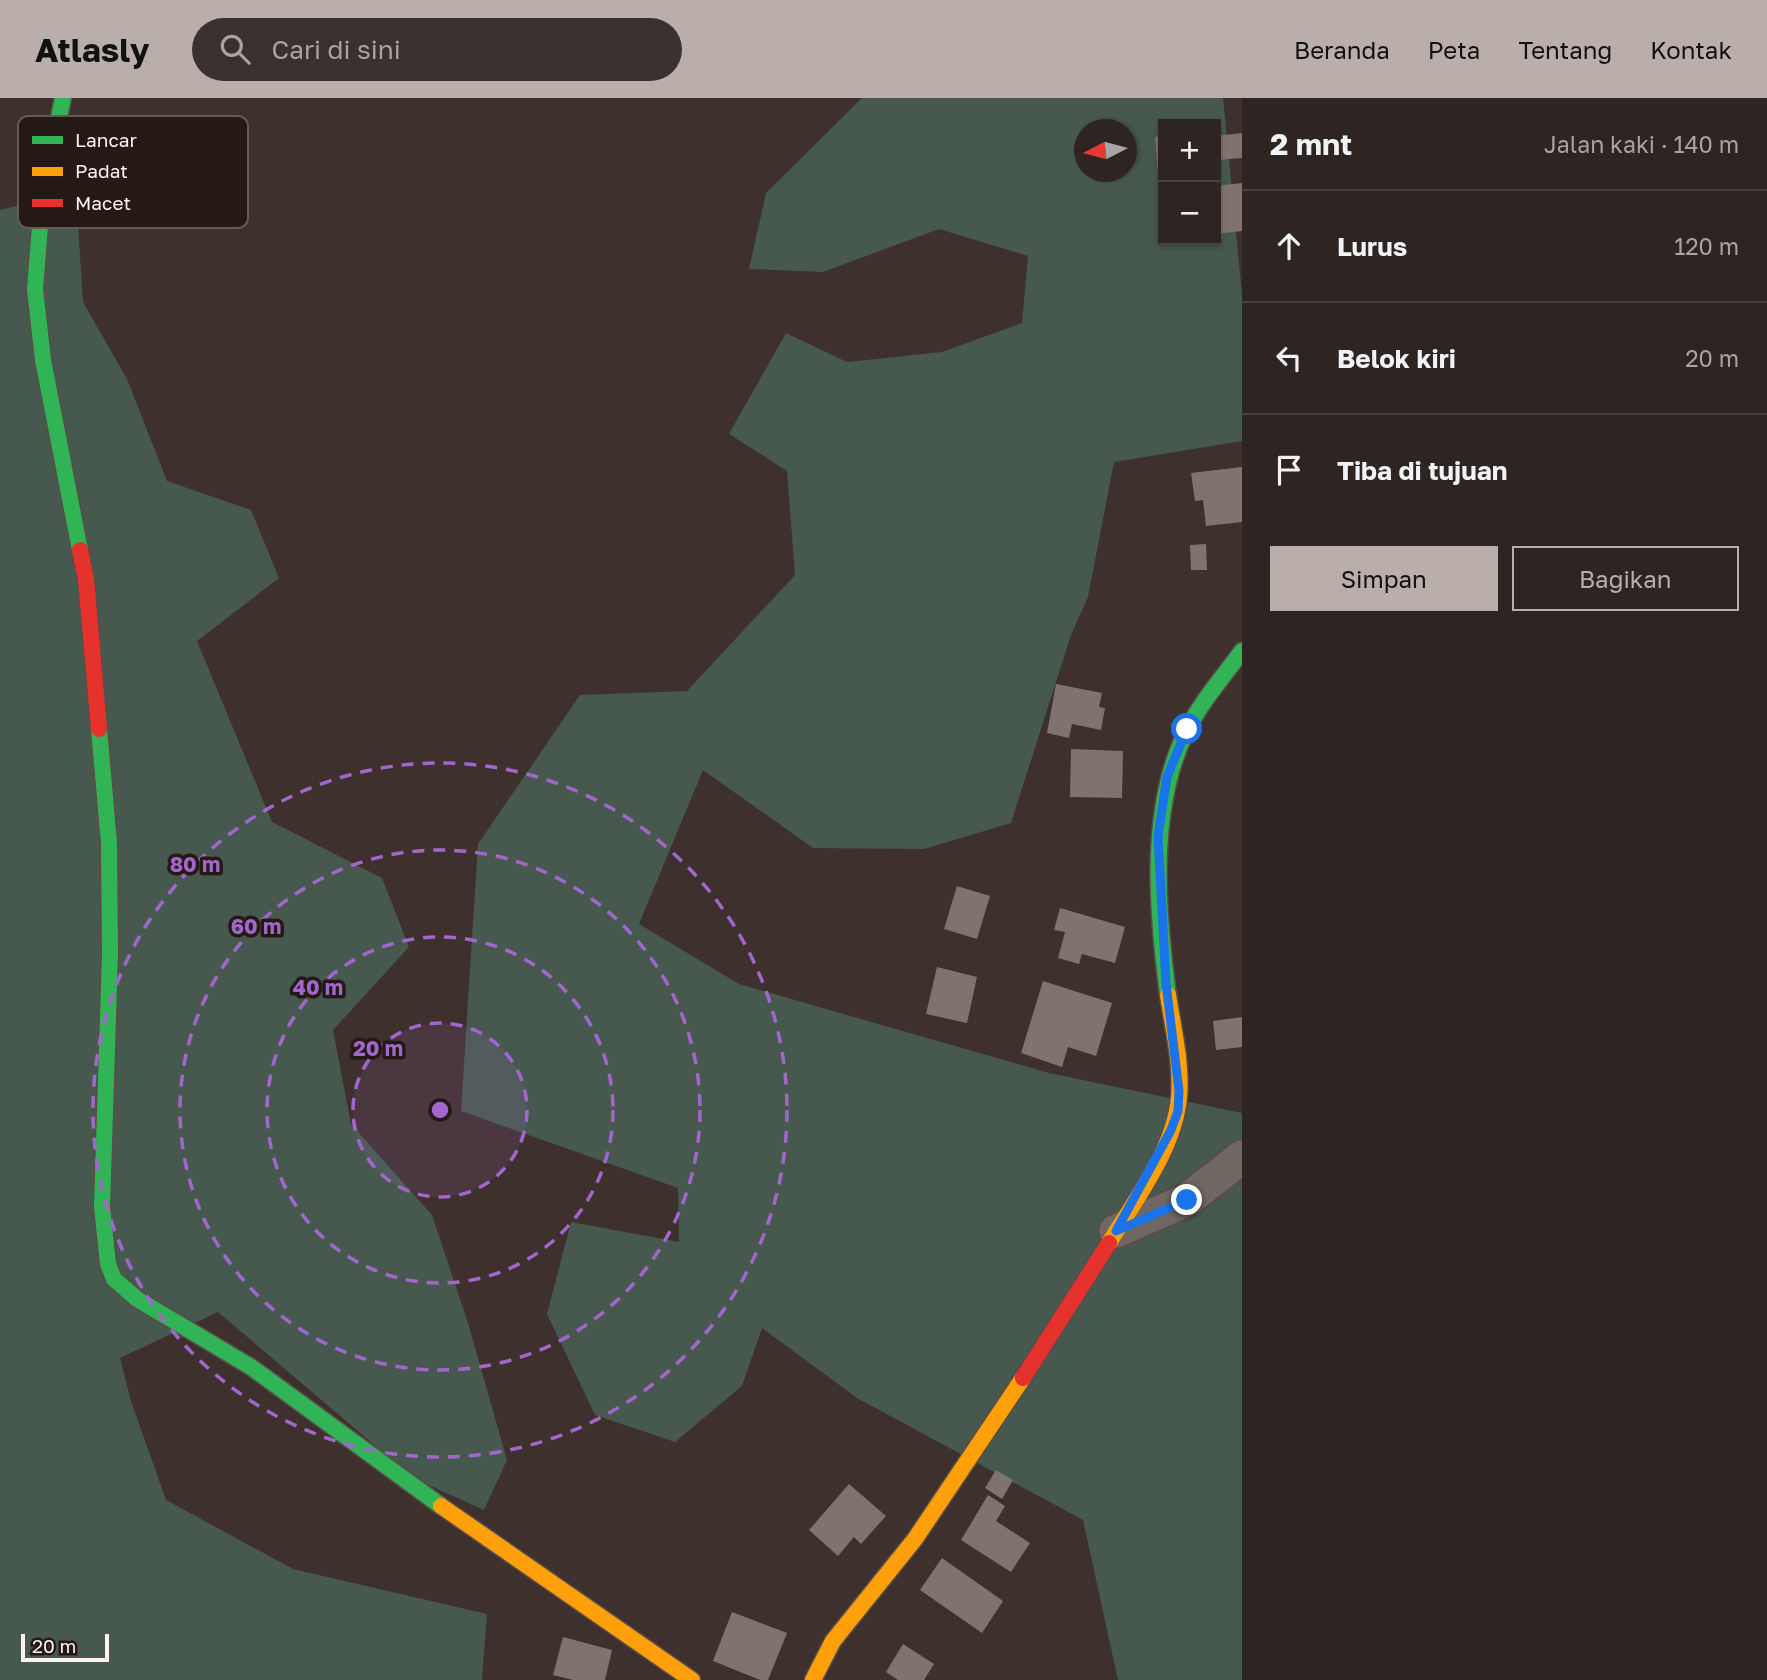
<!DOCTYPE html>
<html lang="id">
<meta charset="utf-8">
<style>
body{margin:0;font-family:"Golos Text",sans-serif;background:#3a302e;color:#f1f3f6}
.controls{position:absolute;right:21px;top:21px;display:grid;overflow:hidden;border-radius:0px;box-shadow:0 2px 5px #0004}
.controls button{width:63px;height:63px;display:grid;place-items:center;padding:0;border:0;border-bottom:2px solid #49413f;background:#2e2421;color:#f1f3f6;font:35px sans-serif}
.compass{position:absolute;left:1074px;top:21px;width:63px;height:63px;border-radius:50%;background:#2e2421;box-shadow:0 2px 5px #0004;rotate:264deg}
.scale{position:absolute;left:21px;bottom:18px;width:88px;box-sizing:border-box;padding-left:7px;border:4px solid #fdf2ef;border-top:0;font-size:19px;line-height:24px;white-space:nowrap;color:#fdf2ef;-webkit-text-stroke:5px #241915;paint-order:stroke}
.stop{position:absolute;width:21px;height:21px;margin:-16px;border:5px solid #1a73e8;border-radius:50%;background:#fff}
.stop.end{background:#1a73e8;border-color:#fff;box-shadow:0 2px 7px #0008}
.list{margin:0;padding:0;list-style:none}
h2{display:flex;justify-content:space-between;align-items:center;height:91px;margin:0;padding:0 28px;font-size:30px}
h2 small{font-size:23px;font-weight:400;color:#a7a4a5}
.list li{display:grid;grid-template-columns:46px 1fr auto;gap:21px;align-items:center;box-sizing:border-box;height:112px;padding:0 28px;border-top:2px solid #49413f}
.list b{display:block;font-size:26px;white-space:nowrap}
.list em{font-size:23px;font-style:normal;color:#a7a4a5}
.actions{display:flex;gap:14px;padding:21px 28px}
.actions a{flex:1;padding:16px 0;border:2px solid #baaeab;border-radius:0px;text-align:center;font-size:24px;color:#baaeab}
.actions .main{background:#baaeab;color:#111}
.icon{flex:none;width:38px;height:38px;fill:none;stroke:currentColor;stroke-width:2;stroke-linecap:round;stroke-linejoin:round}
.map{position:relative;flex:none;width:1242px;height:1582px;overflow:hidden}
header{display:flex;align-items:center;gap:42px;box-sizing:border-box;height:98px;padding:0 35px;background:#baaeab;color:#111}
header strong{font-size:33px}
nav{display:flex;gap:38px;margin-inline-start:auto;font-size:24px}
.search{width:490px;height:63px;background:#3a302e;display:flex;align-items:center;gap:18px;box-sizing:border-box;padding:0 24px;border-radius:38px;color:#a7a4a5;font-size:26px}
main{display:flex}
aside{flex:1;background:#2e2421}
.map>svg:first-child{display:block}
.green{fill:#47594e;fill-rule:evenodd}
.building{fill:#80736e}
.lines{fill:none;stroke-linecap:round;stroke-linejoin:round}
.street-casing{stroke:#584d49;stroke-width:37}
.fast-casing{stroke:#584d49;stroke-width:19}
.slow-casing{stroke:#584d49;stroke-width:19}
.jam-casing{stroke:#584d49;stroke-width:19}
.street{stroke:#706662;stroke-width:33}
.fast{stroke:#30b455;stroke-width:16}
.slow{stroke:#ff9f0a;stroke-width:16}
.jam{stroke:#e5322d;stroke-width:16}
.route{stroke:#1a73e8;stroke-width:9}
.ring{fill:none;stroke:#a267cd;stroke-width:3.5;stroke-dasharray:12 9}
.key{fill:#241915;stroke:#655a56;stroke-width:2}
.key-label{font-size:19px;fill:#fdf2ef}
.centre{fill:#a267cd;stroke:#241915;stroke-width:3.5}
.ring-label{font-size:21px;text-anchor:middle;font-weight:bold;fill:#a267cd;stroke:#241915;stroke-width:7;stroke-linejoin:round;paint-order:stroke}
</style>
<header>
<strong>Atlasly</strong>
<div class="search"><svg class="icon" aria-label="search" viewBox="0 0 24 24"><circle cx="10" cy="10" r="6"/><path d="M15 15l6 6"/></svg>Cari di sini</div>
<nav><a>Beranda</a><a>Peta</a><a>Tentang</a><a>Kontak</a></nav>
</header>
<main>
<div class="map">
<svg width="1242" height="1582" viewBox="0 0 1242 1582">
<rect width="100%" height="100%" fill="#3e302c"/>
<path class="green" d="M862,0h361l19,196v147l-128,21 -26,135 -17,38 -60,188 -87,26 -111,-1 -110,-78 -64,154 100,60 310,89 193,40v567h-124l-35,-160 -226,-122 -95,-70 -20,58 -67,56 -80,-27 -48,-101 24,-92 108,20 -1,-54 -217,-77 17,-267 102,-149 107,-4 108,-116 -8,-104 -58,-37 57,-101 61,29 95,-10 80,-29 6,-67 -89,-27 -116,43 -74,-3 17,-76zM1163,26h53v116h-53zM1084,32h42v42h-42z
M76,94l7,110 44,77 40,102 84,29 28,68 -82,63 75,181 110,56 27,69 -76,83 18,94 81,91 36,108 39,137 -23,50 -71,-32 -195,-166 -98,46 11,43 35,99 127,69 194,45 -5,66h-482v-1470z"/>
<path class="building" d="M1242,35v25l-24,2 -2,-24z
M1163,38v37l-5,1 -3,-37z
M1242,85v48l-26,3v-48z
M1242,369v55l-36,4 -3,-26 -8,1 -4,-28z
M1206,446l1,26h-16l-1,-25z
M1056,586l46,9 -3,14 6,1 -4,22 -29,-6 -3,14 -22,-5z
M1071,651l52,2 -1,47 -52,-1z
M957,788l33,10 -13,43 -33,-10z
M1060,810l65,19 -10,36 -33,-9 -3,10 -21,-6 7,-26 -11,-2z
M937,869l40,10 -10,46 -41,-9z
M1043,883l69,22 -16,53 -28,-9 -6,20 -41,-14z
M1242,919v30l-26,3 -3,-29z
M996,1372l17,10 -11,19 -17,-11z
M849,1386l37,32 -25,28 -7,-7 -16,19 -29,-26z
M988,1397l17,11 -9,15 34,22 -19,29 -50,-32z
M942,1460l61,43 -21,32 -62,-43z
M732,1514l55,21 -19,47h-8l-47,-19z
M563,1539l49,13 -7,30h-32l-20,-5z
M903,1546l31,20 -10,16h-26l-12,-8z"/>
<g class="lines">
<defs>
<path id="street" d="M1116,1133l71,-31 55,-43"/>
<path id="fast" d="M63,0l-21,103 -7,88 8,71 37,190
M99,631l10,114 1,111 -8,253 6,57 6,15 23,20 114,68 190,139
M1168,897c-11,-84 -20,-188 19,-265 14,-28 36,-53 55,-79"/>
<path id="slow" d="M1109,1145c26,-43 66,-95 70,-146 3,-34 -6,-69 -11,-102
M441,1408l251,174
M813,1582l20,-39 82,-102 108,-161"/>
<path id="jam" d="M80,452l6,29 13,150
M1023,1280l86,-135"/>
</defs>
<use href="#street" class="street-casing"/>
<use href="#fast" class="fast-casing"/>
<use href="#slow" class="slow-casing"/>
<use href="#jam" class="jam-casing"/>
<use href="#street" class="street"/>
<use href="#fast" class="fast"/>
<use href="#slow" class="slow"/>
<use href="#jam" class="jam"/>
</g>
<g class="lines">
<path class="route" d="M1187,1102l-71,31 55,-101 7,-19 1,-20 -13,-108 -8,-147 9,-59 20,-48"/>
</g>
<circle cx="440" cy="1012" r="87" fill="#a267cd" fill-opacity=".12"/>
<g class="ring">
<circle cx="440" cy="1012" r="87"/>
<circle cx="440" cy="1012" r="173"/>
<circle cx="440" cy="1012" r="260"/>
<circle cx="440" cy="1012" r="347"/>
</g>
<rect x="18" y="18" width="230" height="112" rx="10" class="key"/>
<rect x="32" y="38" width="31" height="8" fill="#30b455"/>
<rect x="32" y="69" width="31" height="9" fill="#ff9f0a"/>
<rect x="32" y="101" width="31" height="8" fill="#e5322d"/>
<g class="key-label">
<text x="75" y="49">Lancar</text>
<text x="75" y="80">Padat</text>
<text x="75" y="112">Macet</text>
</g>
<circle cx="440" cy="1012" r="10" class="centre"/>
<g class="ring-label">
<text x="195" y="774">80 m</text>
<text x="256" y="836">60 m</text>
<text x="318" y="897">40 m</text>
<text x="378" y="958">20 m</text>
</g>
</svg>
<div class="controls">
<button>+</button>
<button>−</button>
</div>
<svg class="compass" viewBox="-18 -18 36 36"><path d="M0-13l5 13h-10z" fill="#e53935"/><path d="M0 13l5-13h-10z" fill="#a7a4a5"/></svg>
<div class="scale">20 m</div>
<div class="stop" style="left:1187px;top:631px"></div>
<div class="stop end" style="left:1187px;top:1102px"></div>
</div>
<aside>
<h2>2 mnt<small>Jalan kaki · 140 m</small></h2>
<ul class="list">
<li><svg class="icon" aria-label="ahead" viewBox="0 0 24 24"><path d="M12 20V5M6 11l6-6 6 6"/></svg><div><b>Lurus</b></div><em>120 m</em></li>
<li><svg class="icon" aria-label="left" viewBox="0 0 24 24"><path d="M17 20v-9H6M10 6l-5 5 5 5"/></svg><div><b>Belok kiri</b></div><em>20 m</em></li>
<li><svg class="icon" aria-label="arrive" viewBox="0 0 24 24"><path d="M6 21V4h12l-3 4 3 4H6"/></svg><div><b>Tiba di tujuan</b></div></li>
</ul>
<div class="actions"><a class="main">Simpan</a><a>Bagikan</a></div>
</aside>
</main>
